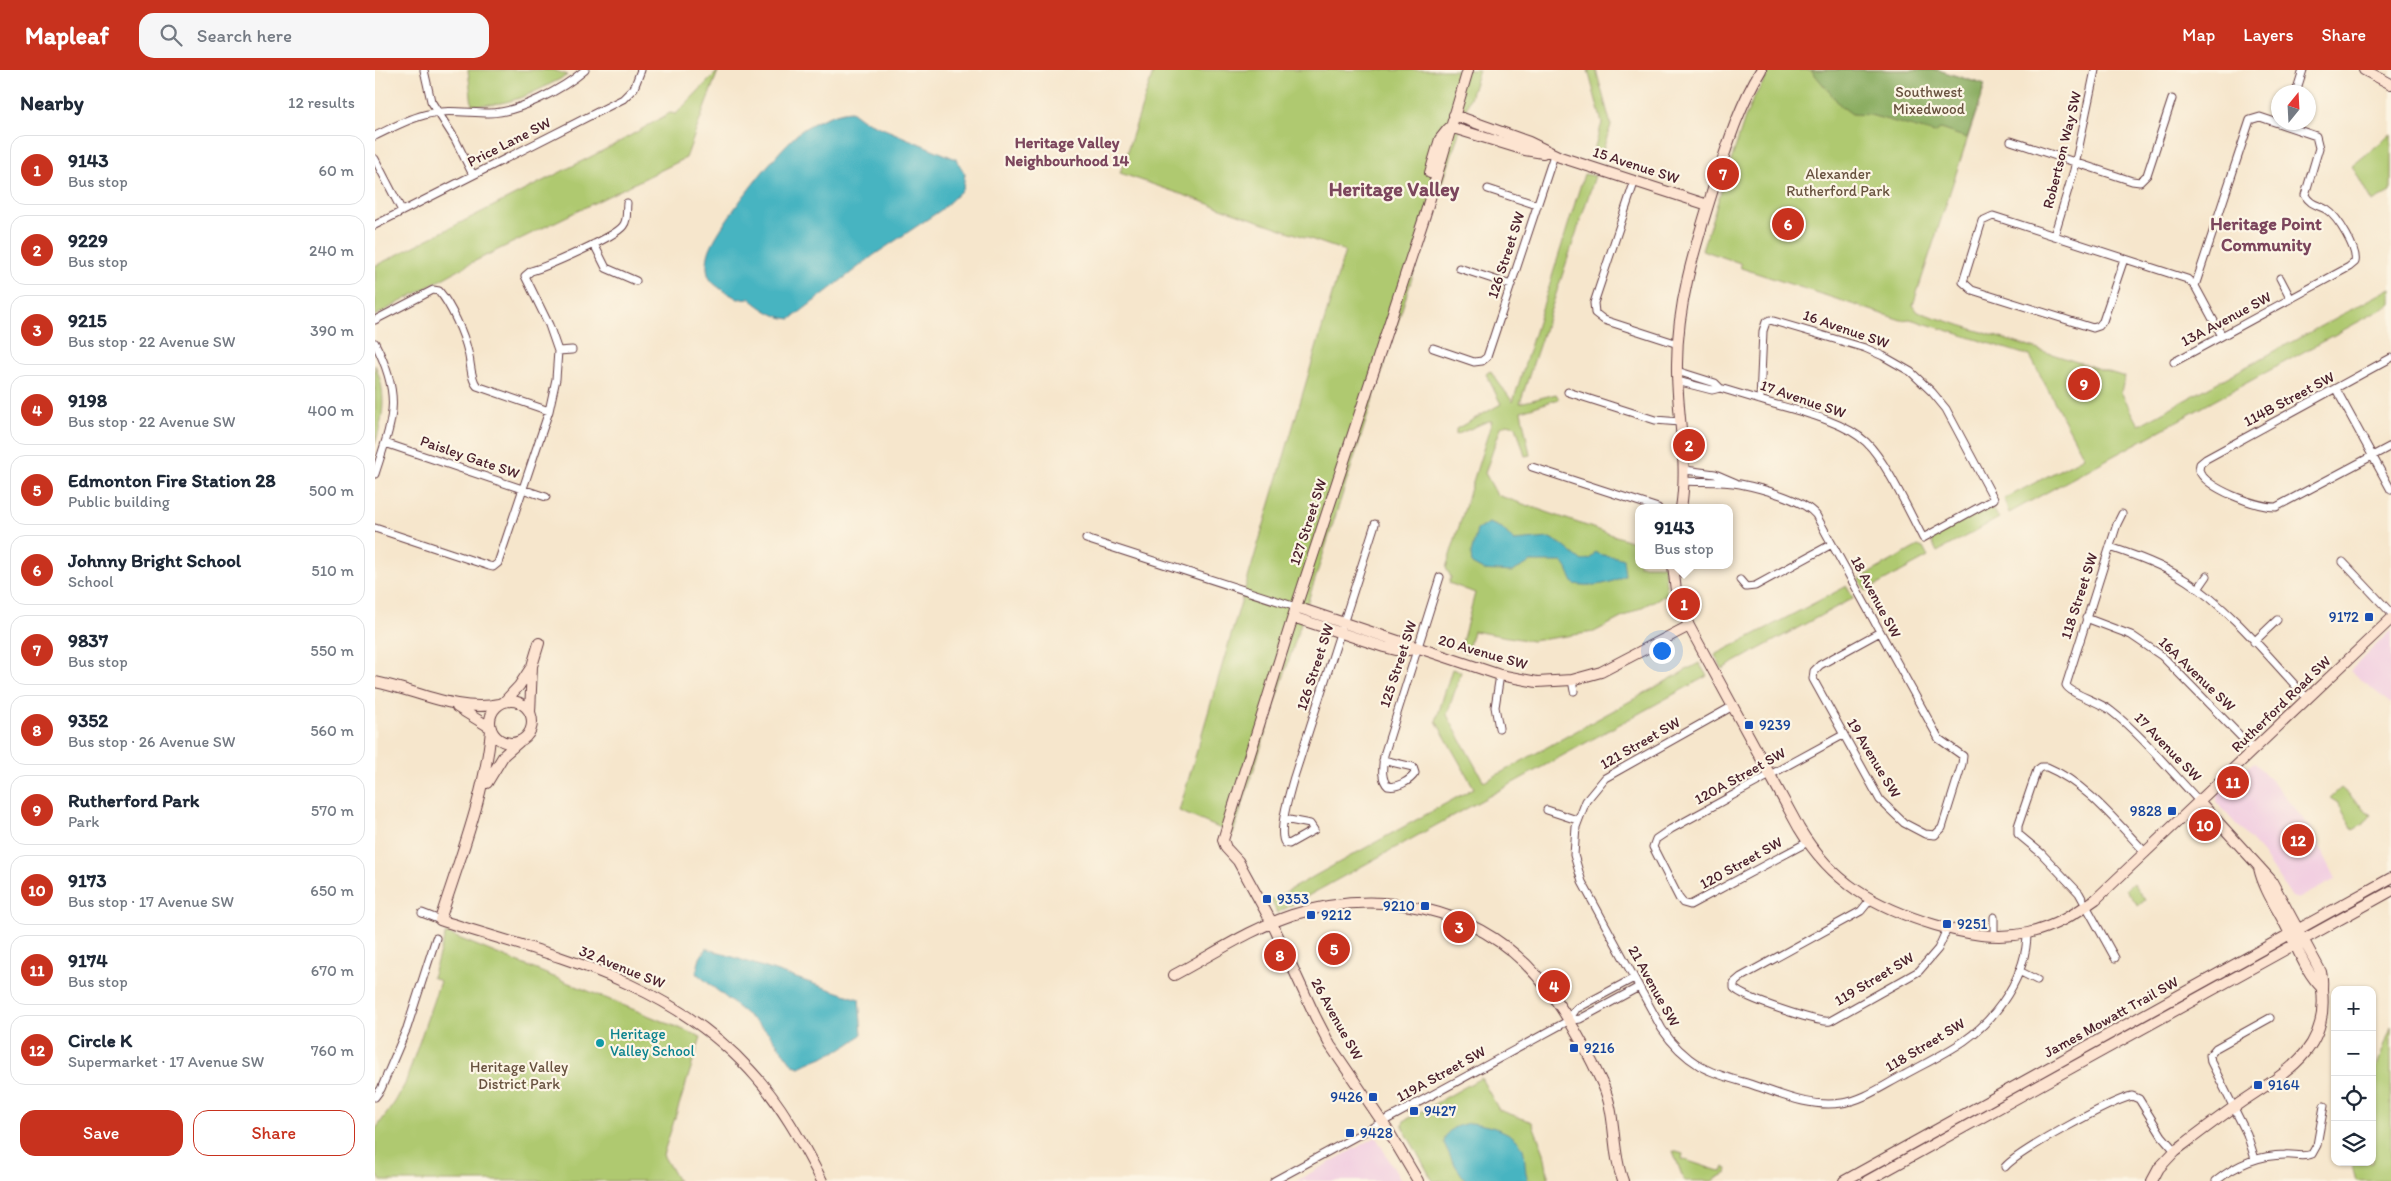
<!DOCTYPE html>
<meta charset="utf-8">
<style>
body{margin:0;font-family:Itim,sans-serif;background:#f6f6f7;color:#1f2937}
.controls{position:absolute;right:15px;bottom:15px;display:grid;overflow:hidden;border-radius:10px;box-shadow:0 1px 4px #0004}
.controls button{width:45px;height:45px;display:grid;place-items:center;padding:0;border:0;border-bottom:1px solid #e0e1e3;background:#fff;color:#1f2937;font:25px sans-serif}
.compass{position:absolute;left:1896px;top:15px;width:45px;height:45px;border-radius:50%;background:#fff;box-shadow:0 1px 4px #0004;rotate:18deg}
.you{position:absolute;left:1286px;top:580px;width:18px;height:18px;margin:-12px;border:4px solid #fff;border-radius:50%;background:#1a73e8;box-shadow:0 0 0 8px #1a73e833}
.badge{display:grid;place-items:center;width:32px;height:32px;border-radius:50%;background:#c8321e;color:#fff;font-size:16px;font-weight:700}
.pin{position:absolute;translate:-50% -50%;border:2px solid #fff;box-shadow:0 1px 5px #0006}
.popup{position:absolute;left:1260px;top:434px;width:98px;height:65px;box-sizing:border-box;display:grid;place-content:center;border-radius:10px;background:#fff;filter:drop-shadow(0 1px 4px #0005);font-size:16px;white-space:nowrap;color:#747a83}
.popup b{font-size:19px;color:#1f2937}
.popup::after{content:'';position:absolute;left:50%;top:100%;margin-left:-10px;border:10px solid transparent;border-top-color:#fff}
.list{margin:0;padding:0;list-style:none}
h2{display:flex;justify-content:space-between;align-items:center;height:65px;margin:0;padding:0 20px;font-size:21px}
h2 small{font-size:16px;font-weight:400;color:#747a83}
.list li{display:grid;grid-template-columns:32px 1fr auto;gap:15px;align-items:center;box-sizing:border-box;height:70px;margin:0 10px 10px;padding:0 10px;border:1px solid #e0e1e3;border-radius:15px}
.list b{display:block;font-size:19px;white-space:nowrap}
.list p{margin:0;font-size:16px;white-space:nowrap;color:#747a83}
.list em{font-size:16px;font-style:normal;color:#747a83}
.actions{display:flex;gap:10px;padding:15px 20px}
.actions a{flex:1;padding:11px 0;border:1px solid #c8321e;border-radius:15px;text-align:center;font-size:18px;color:#c8321e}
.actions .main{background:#c8321e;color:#fff}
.icon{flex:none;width:28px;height:28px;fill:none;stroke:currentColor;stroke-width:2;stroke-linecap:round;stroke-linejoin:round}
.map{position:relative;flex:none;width:2016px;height:1111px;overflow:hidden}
header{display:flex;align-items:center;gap:30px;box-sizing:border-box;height:70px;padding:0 25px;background:#c8321e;color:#fff}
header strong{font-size:24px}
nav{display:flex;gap:28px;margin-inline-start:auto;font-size:18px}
.search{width:350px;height:45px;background:#f6f6f7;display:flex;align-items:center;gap:12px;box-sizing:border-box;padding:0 18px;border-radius:15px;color:#747a83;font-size:19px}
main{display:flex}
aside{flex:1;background:#fff}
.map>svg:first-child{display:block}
.built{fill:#f2cfe1}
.green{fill:#afc96f;stroke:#7c744d}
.forest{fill:#8bad62;stroke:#6a6646}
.water{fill:#46b4c1;stroke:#486a76}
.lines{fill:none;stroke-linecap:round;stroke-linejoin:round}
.street-casing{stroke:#643d43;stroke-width:9}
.secondary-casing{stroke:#643d43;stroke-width:12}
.street{stroke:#fff;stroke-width:7}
.secondary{stroke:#fde4d1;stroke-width:10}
.transit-dot{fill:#1a4fb4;stroke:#fcf5e5;stroke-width:2}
.culture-dot{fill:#0f9aa8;stroke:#fcf5e5;stroke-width:2}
.labels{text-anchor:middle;stroke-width:4.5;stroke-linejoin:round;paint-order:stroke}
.park-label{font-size:15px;fill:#68523f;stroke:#fcf5e5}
.street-label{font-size:15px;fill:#4a1f2b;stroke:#fcf5e5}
.transit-label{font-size:15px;fill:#164399;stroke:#fcf5e5;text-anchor:start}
.culture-label{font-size:15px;fill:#0d838f;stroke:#fcf5e5;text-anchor:start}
.neighbourhood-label{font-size:16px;font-weight:bold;fill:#7c465d;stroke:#fcf5e5}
.quarter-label{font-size:18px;font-weight:bold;fill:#7c465d;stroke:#fcf5e5}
.district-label{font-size:20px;font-weight:bold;fill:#7c465d;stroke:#fcf5e5}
</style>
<header>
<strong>Mapleaf</strong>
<div class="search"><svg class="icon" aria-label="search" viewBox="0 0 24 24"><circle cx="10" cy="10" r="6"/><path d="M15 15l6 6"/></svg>Search here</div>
<nav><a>Map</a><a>Layers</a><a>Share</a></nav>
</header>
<main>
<aside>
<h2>Nearby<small>12 results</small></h2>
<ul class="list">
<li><span class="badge">1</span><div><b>9143</b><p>Bus stop</p></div><em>60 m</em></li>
<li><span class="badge">2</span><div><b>9229</b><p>Bus stop</p></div><em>240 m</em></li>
<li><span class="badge">3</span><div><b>9215</b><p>Bus stop · 22 Avenue SW</p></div><em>390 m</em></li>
<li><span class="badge">4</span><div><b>9198</b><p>Bus stop · 22 Avenue SW</p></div><em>400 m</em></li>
<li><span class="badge">5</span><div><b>Edmonton Fire Station 28</b><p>Public building</p></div><em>500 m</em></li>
<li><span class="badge">6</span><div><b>Johnny Bright School</b><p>School</p></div><em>510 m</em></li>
<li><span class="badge">7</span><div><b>9837</b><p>Bus stop</p></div><em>550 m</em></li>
<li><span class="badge">8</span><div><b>9352</b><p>Bus stop · 26 Avenue SW</p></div><em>560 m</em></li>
<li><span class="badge">9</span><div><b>Rutherford Park</b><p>Park</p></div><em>570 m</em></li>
<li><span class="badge">10</span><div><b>9173</b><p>Bus stop · 17 Avenue SW</p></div><em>650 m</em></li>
<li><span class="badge">11</span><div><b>9174</b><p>Bus stop</p></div><em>670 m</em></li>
<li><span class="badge">12</span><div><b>Circle K</b><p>Supermarket · 17 Avenue SW</p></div><em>760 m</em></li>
</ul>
<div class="actions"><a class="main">Save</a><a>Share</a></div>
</aside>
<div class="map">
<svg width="2016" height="1111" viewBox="0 0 2016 1111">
<rect width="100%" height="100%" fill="#fcf5e5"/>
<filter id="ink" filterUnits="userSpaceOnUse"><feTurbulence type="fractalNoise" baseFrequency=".02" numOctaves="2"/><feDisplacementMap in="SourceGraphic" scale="10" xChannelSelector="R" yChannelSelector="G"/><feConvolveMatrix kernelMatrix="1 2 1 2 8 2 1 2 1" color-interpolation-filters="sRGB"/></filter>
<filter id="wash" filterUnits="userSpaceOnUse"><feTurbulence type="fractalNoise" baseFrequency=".0096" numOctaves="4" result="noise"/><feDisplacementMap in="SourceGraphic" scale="20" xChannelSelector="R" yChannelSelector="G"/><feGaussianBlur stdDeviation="1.12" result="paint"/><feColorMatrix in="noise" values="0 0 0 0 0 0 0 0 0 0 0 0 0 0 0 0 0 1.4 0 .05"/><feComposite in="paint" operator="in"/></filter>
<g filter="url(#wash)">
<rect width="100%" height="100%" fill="#f6e6cc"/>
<path class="built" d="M2016,560v74l-41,-33z
M1879,692l21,22 36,45 25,50 -38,20 -6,-2 -29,-43 -47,-52 2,-9z
M1001,1067l25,44h-105z"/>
<path class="green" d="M93,0h85l15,5c-36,18 -55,31 -96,30z
M779,0h325l-246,764 -54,-23 166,-560 -225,-78z
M1213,0h8l15,55 -11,34 -8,-3 10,-33z
M1396,0h167l47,15 -72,220 5,7 207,65 -4,15 18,33 252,-137v16l-382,209 -5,-14 80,-42 -54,-101 -120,-37 -9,1 -160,-52 -1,-5 -38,-13 43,-132 8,-19z
M343,1l-32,87 -215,105 -96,53v-50l237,-120 58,-33 6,1z
M2016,64v58l-19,10 -20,-36z
M1209,104l11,2 -75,227 36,-9 3,5 -38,12 9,44 -5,1 -9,-30 -9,-2 -6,3 -16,46 12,22 142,49v21h25l3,29 -73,38 -62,9 -59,-10 -6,22 -7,-3 15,-57 -26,-10 2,-6 -5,-9 46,-147h-4l-32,14v-6l45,-25 -15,-30 4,-3 23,31z
M0,295c12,27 9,51 0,79z
M1609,438h7l8,10 -62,34 -5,-10 3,-6z
M1543,476l5,2 5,9 -62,34 -7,-12z
M1472,516l6,12 -131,71 -7,-14z
M1324,593l8,13 -430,237 -6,-13 203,-112 -38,-67 16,-52 9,3 -14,43 37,67z
M1966,718l30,27 -7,9 -11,6 -15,-27 -8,-5z
M1758,813l12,17 -7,6 -12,-17z
M71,863l255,104 -38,118 15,26h-297l-6,-9v-42l20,-28 10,-18 35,-103 -8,-4z
M2016,957v154h-35l-5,-19h21v-82z
M1106,1008l18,32 33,12 12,31 5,28h-116l-31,-55 2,-5z
M1298,1081l10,3 -1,5 40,13 2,-5 4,2 -1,4 -15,8h-28z"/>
<path class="forest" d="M1436,0h127l47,15 -18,53 -27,-9 -5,4 -65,-18 -18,-1 -11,-8z"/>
<path class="water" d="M476,41l12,9 93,39 9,15 -2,15 -22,21 -67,45 -83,64c-16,-1 -29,-10 -42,-21l-11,1c-8,-5 -22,-11 -28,-20 -5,-8 -3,-22 0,-30 10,-26 72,-106 95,-121 14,-8 31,-16 46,-17z
M1114,453l13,5 12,13 36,-3 11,6 21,17 9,-3 4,-6c8,5 19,3 28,7l2,16c-15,10 -33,12 -51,9 -5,-8 -5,-15 -12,-22h-31l-19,10 -29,-2 -11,-6 -1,-10 6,-24z
M331,878l153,51 3,35c-16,17 -42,22 -62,33l-7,-2 -24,-32 -73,-60 4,-15z
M1096,1053c16,2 45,8 52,26 3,10 1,21 5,32h-62l-13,-19 -9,-19c2,-15 14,-18 27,-20z"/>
</g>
<g filter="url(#ink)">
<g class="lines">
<defs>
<path id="street" d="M49,0l7,31 24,38 18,36
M1921,22l7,-22
M0,66c17,-8 34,-18 53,-22 20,-5 40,-1 61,-1 29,0 74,-24 96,-43
M1636,71l121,40 8,1 7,-7 25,-76
M0,89l27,52
M1260,110l-41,123 1,10 9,7 74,24
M1113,119l49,16
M0,155l248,-126 11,-11 7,-18
M1679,166l20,-66 21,-100
M219,174l12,24 30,13
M1749,189l-21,62 -4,5 -6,2 -121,-38 -9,-8 19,-61 11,-5 194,63 8,7 27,50
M1084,198l52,17
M1905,208l11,21
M0,250l58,-30 6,1c12,14 25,43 29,61 3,10 2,26 9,34l72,25
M0,273c28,55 18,75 0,131
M1058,278l41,14 8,-1 5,-4 67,-202
M183,281l14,-1
M2016,288l-185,101 -6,5 -1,6c7,19 58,37 77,37l115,-61
M1799,292l175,-95 6,-5c3,-12 -17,-45 -28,-52 -8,-5 -17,-5 -22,-15l14,-47 -3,-12 -56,-19 -10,3 -55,166
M1302,301l38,12 5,5
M1302,311l35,9 8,-2 40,12c32,10 81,19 106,42 20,19 43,70 57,96l71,-39 -48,-90 -14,-17 -21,-20 -28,-16 -18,-8 -95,-28 -4,2 -3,9 -3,69
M1961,319l55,101
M1193,322l87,28 25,2
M10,373l161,54
M1157,397l126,41
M1310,400l30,4 21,9
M1309,411c18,1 38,0 56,3 20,4 63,15 76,31l123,224 24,17 -1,8 -20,64 -7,7 -10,-1 -21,-11 -24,-23 -67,-121 1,-8 6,-6 60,-33
M1747,444l-5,10 -51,161c4,9 35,17 45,26 30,23 62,63 89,91
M0,458l114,38 4,1 5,-4 51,-152 7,-32 2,-28 -9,-26 -24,-49 6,-5c15,-4 84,-34 92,-45 5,-6 3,-15 4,-23
M711,469l210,68
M1735,477c27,9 52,18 77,34 46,30 83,78 121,118
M1968,492l48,51
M1365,510l6,7 9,-1 77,-42
M1823,519l9,-13
M1711,548l45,17 31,21 92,94
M1879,572l23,-22
M1197,610l2,11
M1358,636l-128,72 -19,23 -10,26 -2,28 8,27 80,147c10,15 22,27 38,37 15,9 33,13 50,18 30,10 60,24 92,19 22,-3 42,-18 62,-28 20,-11 41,-21 60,-34 33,-23 63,-66 63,-108
M1124,658l-4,-21 5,-32
M1008,690l30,7 2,6c-5,8 -18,15 -27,13 -8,-7 -5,-21 -4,-31l56,-178
M1172,740l30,10
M909,749l26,5 4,6 -25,14 -4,-1c-8,-10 5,-52 9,-66l81,-253
M1433,772l-118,63 -7,-2 -4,-5 -26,-51 3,-8 15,-10 172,-94
M1495,830l-9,11 -120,66 -7,6v5c9,10 83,35 96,33l89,-50 19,-22 9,-20
M47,843l18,7
M1619,847v19
M1740,888l-36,-65 -38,-40 -23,-19v-8l19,-56 4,-3h6c40,17 69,55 99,86
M1644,901l18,9
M1193,951l8,-12 58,-31
M0,1027l6,-8 26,-61 29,-90
M1880,1089l-8,-25 -36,-72 -1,-7 6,-7 54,-30
M1630,1097c14,-16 105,-66 127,-71l7,3 23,37 13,15
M899,1111l294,-160 12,-2 59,-32
M1841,1111c20,-16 43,-26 69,-26 9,-1 18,3 27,-1l5,-9 7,-39"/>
<path id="secondary" d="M1989,0l27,14
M1079,45l75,27 31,15 148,48
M1075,57l75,23 18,3
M1055,103l10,-34 8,-10
M1306,438c8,-49 -5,-96 -4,-144 0,-62 19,-120 37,-178 13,-40 25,-80 47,-116
M1298,495l3,26 13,35 110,202c33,55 76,79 136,97 31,9 61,15 93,8 26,-6 47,-19 68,-34l295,-280
M921,537l204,68 37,7 35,-2 29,-8 88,-46
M918,547l91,30 16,4 16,-2
M157,596l7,-23
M0,612c42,8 81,31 125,22
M115 652a21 21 0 1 1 42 0a21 21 0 1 1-42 0Z
M129,632l15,-16 13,-20 -2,47
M82,637l34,21
M116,660c-6,65 -31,127 -51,190 113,36 227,59 310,150 30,32 52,72 72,111
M112,713l17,-28 15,-13
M1884,798c5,22 18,40 28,60 10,19 19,45 35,60
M799,905c38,-20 76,-46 118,-60 86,-28 184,-9 245,61 27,31 49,72 66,109 14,31 8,65 20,96
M1043,1111l-29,-49 -59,-87 -15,-29 -43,-93 -34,-62 -12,-13 -3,-8 73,-233 129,-392 43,-145
M1469,1111l547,-303
M1492,1111l524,-290
M1777,1111l7,-13 16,-17c21,-16 43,-33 65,-48 44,-30 89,-51 82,-113 0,-6 1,-11 -1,-18l-50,-92 -71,-78"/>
</defs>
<use href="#street" class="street-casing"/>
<use href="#secondary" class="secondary-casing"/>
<use href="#street" class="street"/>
<use href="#secondary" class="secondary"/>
</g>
</g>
<g class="transit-dot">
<rect x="1989" y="542" width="10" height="10" rx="2.5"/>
<rect x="1369" y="650" width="10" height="10" rx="2.5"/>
<rect x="1792" y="736" width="10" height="10" rx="2.5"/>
<rect x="887" y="824" width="10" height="10" rx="2.5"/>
<rect x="1045" y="831" width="10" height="10" rx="2.5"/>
<rect x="931" y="840" width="10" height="10" rx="2.5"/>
<rect x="1567" y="849" width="10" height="10" rx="2.5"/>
<rect x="1194" y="973" width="10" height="10" rx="2.5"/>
<rect x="1878" y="1010" width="10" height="10" rx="2.5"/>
<rect x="993" y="1022" width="10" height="10" rx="2.5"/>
<rect x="1034" y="1036" width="10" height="10" rx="2.5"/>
<rect x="970" y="1058" width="10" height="10" rx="2.5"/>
</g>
<circle class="culture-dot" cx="225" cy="973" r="5"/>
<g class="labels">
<g class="park-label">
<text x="1554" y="27">Southwest<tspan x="1554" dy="17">Mixedwood</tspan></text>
<text x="1463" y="109">Alexander<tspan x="1463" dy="17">Rutherford Park</tspan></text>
<text x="144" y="1002">Heritage Valley<tspan x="144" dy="17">District Park</tspan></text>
</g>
<g class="street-label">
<text transform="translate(134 72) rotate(-27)" y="5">Price Lane SW</text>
<text transform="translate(1687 80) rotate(-76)" y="5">Robertson Way SW</text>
<text transform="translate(1261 95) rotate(18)" y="5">15 Avenue SW</text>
<text transform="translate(1131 185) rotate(-72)" y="5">126 Street SW</text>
<text transform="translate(1851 249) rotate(-28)" y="5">13A Avenue SW</text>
<text transform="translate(1471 259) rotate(19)" y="5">16 Avenue SW</text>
<text transform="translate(1428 329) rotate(19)" y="5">17 Avenue SW</text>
<text transform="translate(1914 329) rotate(-28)" y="5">114B Street SW</text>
<text transform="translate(95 387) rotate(19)" y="5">Paisley Gate SW</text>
<text transform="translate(933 452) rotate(-72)" y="5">127 Street SW</text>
<text transform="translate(1704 526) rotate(-72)" y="5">118 Street SW</text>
<text transform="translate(1501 527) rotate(62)" y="5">18 Avenue SW</text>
<text transform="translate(1108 582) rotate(16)" y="5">20 Avenue SW</text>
<text transform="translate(1023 594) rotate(-72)" y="5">125 Street SW</text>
<text transform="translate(940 597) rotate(-72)" y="5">126 Street SW</text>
<text transform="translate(1822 604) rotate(44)" y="5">16A Avenue SW</text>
<text transform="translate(1906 634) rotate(-44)" y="5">Rutherford Road SW</text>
<text transform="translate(1265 673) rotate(-30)" y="5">121 Street SW</text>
<text transform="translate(1793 677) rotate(46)" y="5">17 Avenue SW</text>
<text transform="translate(1499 688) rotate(59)" y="5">19 Avenue SW</text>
<text transform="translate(1365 706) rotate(-29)" y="5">120A Street SW</text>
<text transform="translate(1366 793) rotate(-29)" y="5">120 Street SW</text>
<text transform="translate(247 897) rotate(22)" y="5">32 Avenue SW</text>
<text transform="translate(1499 909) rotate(-31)" y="5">119 Street SW</text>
<text transform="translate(1279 916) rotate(61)" y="5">21 Avenue SW</text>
<text transform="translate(1736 947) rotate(-29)" y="5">James Mowatt Trail SW</text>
<text transform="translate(962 949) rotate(61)" y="5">26 Avenue SW</text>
<text transform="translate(1550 975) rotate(-31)" y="5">118 Street SW</text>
<text transform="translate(1066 1004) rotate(-29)" y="5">119A Street SW</text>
</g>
<g class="transit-label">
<text x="1984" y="552" text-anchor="end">9172</text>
<text x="1384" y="660">9239</text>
<text x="1787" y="746" text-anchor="end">9828</text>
<text x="902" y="834">9353</text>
<text x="1040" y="841" text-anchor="end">9210</text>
<text x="946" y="850">9212</text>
<text x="1582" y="859">9251</text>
<text x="1209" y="983">9216</text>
<text x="1893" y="1020">9164</text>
<text x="988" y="1032" text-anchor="end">9426</text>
<text x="1049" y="1046">9427</text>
<text x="985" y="1068">9428</text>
</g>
<g class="culture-label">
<text x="235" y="969">Heritage<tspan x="235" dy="17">Valley School</tspan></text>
</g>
<g class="neighbourhood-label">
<text x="692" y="78">Heritage Valley<tspan x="692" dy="18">Neighbourhood 14</tspan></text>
</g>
<g class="quarter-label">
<text x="1891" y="160">Heritage Point<tspan x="1891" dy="21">Community</tspan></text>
</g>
<g class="district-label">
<text x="1019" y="126">Heritage Valley</text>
</g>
</g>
</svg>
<div class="controls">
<button>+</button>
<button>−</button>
<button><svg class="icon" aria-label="locate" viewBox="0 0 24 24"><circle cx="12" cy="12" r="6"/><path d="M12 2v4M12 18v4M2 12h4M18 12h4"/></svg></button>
<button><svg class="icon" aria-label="layers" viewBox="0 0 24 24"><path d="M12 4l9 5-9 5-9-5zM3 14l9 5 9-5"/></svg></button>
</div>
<svg class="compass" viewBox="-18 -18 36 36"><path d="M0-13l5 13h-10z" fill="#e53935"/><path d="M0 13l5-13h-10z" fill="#747a83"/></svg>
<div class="you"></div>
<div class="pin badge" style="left:1309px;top:534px">1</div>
<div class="popup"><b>9143</b>Bus stop</div>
<div class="pin badge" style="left:1314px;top:375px">2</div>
<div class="pin badge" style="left:1084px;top:857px">3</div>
<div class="pin badge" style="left:1179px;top:916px">4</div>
<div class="pin badge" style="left:959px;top:879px">5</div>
<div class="pin badge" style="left:1413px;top:154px">6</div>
<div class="pin badge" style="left:1348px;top:104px">7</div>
<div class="pin badge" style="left:905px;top:885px">8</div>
<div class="pin badge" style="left:1709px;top:314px">9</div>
<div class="pin badge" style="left:1830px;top:755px">10</div>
<div class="pin badge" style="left:1858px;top:712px">11</div>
<div class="pin badge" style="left:1923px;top:770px">12</div>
</div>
</main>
